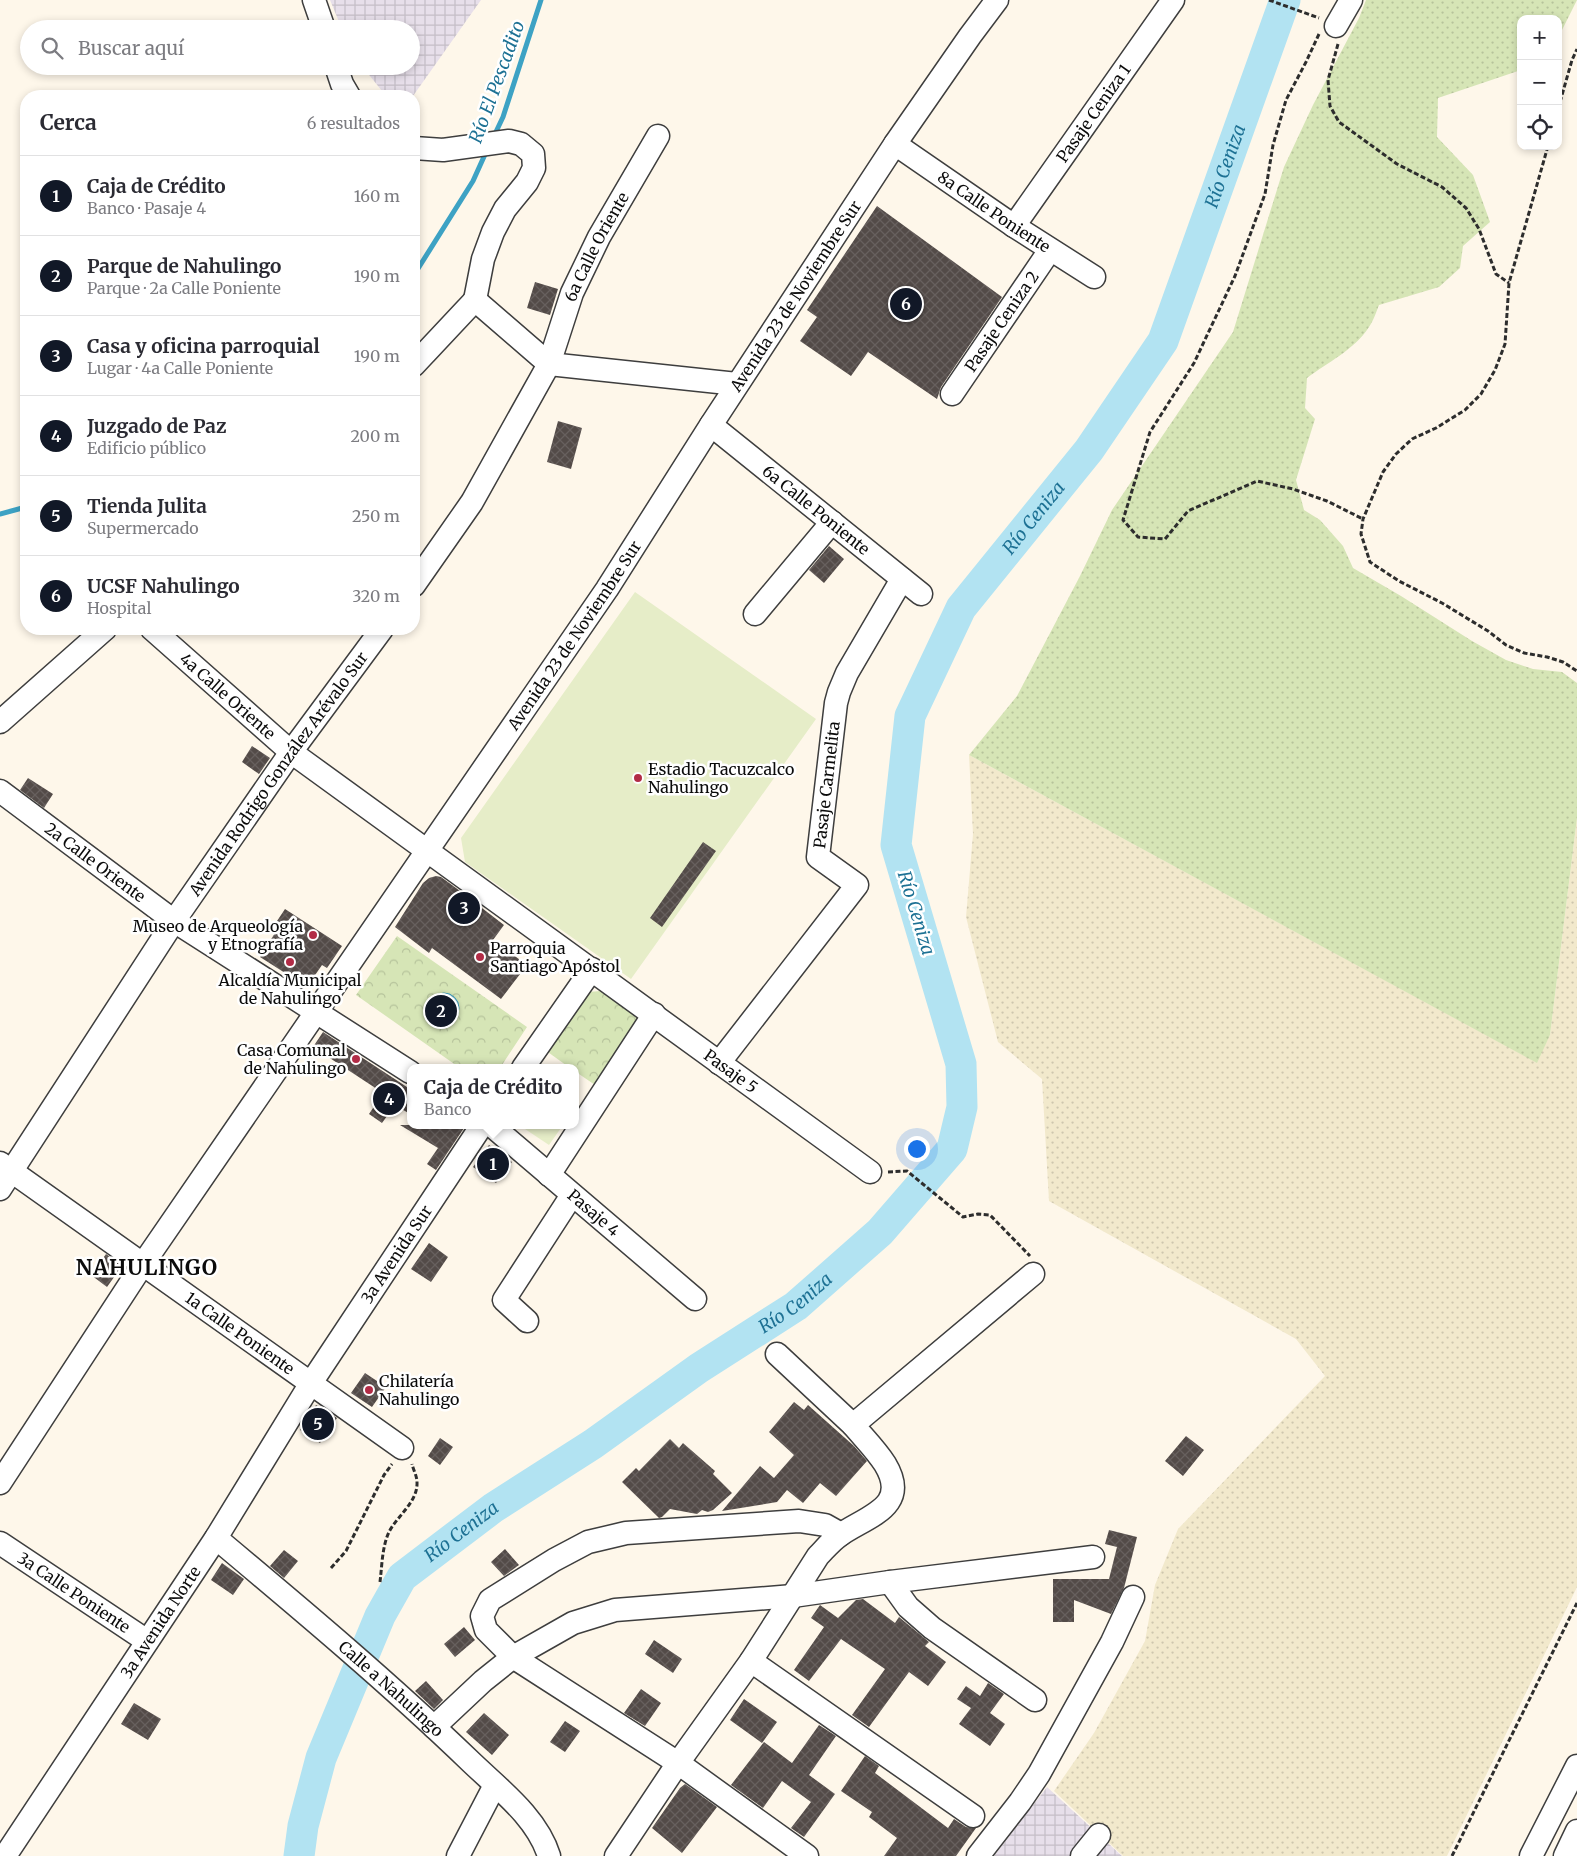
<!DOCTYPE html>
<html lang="es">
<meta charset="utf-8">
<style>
body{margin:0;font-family:Merriweather,serif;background:#f7f7f7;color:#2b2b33}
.controls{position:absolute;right:15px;top:15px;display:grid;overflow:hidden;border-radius:10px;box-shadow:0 2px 8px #0003}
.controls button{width:45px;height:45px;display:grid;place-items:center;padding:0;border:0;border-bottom:1px solid #e1e1e2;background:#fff;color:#2b2b33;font:25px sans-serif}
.you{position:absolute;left:916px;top:1148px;width:18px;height:18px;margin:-12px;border:4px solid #fff;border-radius:50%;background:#1a73e8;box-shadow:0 0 0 8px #1a73e833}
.badge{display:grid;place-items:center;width:32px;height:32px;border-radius:50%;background:#111827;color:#fff;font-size:16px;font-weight:700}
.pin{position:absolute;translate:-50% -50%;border:2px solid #fff;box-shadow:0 1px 5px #0006}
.popup{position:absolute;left:407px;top:1064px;width:172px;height:65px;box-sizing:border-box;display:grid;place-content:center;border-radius:10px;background:#fff;filter:drop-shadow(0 1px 4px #0005);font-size:16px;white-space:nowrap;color:#7c7c81}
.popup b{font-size:19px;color:#2b2b33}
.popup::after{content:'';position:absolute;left:50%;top:100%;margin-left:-10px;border:10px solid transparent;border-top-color:#fff}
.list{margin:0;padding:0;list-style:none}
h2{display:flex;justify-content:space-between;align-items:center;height:65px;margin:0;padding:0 20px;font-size:21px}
h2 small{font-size:16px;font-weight:400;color:#7c7c81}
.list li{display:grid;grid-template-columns:32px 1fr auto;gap:15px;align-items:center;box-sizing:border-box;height:80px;padding:0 20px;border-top:1px solid #e1e1e2}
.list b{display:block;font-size:19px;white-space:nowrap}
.list p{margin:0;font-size:16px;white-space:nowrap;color:#7c7c81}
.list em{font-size:16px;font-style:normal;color:#7c7c81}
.icon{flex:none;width:28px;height:28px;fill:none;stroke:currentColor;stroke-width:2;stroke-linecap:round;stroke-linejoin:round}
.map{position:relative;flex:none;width:1577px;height:1856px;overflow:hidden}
.search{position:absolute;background:#fff;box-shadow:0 2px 8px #0003;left:20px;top:20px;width:400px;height:55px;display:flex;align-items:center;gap:12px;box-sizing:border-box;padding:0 18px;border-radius:28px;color:#7c7c81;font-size:19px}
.panel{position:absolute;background:#fff;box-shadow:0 2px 8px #0003;left:20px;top:90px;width:400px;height:545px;border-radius:20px}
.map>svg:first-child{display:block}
.industrial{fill:url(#industrial-grid)}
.farmland{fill:url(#farmland-dots)}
.grass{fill:url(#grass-dots)}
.park{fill:url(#park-crowns)}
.pitch{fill:#e6edc8}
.water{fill:url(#water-rules);stroke:#3da2c4}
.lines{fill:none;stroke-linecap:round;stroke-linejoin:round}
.stream{stroke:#3da2c4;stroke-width:5}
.river{stroke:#b2e3f2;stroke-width:31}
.building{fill:url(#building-cross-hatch)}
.minor-casing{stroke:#3e3e3e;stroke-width:25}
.path{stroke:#2d2d2d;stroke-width:3;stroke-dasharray:5 2.5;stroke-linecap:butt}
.minor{stroke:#fff;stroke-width:22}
.poi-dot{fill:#b22c46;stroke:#fff;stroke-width:2}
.labels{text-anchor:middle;stroke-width:5;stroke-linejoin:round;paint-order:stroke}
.street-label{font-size:16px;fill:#0b0b0b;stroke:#fff}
.poi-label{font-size:16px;fill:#0b0b0b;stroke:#fff;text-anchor:start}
.water-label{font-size:18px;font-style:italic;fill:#1d7194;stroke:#fff}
.district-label{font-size:21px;font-weight:bold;letter-spacing:1px;fill:#0b0b0b;stroke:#fff}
</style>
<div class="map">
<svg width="1577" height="1856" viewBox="0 0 1577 1856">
<defs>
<pattern id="industrial-grid" width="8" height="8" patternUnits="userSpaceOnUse" patternTransform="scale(1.25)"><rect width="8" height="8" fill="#e7dfea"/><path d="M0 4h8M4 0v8" fill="none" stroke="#c5bec7"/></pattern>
<pattern id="farmland-dots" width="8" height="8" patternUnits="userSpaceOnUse" patternTransform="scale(1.25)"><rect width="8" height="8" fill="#f2e9cc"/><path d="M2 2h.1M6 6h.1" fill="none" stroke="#cec6ae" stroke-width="1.8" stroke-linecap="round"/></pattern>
<pattern id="grass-dots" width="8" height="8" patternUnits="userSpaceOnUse" patternTransform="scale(1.25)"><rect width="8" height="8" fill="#d6e5b6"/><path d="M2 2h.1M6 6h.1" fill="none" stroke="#b6c39b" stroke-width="1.8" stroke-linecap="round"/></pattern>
<pattern id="park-crowns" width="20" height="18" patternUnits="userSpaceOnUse" patternTransform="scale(1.25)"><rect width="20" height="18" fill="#d6e5b6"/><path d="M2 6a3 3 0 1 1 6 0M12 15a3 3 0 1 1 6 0" fill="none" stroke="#b6c39b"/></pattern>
<pattern id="water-rules" width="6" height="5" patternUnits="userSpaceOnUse" patternTransform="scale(1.25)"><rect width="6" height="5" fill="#b2e3f2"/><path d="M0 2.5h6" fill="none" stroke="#98c1ce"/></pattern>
<pattern id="building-cross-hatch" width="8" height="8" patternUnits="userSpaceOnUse" patternTransform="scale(1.25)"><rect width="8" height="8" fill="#534b48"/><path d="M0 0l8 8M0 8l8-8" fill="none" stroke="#67605e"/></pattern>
</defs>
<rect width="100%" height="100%" fill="#fef7ea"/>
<path class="industrial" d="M330,0h151l-68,96h-27l-24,-30h49v-37h-69z
M1047,1787l75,69h-128z"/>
<path class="farmland" d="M969,755l567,307 14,-27 27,-217v769l-130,269h-324l-69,-65 40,-58 51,-92 10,-56 23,-56 147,-153 -29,-37 -247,-138 -7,-122 -44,-37 -32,-125 7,-83z"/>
<path class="grass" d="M1366,0h211l-19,38v-19h-37v51l-83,28 -1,39 36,38 17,47 -27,24 -3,22 -21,19 -60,18c-3,7 -5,15 -10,22 -15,23 -41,35 -62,51l-2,30 10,11 -19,61 8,30 16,10 23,26 10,22 48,28 71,45 34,19 27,9 29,3 15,11v135l-27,217 -13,28 -568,-308 48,-59 63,-120 32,-66 121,-178 51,-165 29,-62 46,-87z"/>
<path class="park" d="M397,936l130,91 -27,41h-40l-104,-73z
M601,991l45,29 -45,69 -25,-17v-4h-6l-25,-18 43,-58z"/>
<path class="pitch" d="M635,592l181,127 -185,260 -166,-117 -4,-24z
M519,1125h44l-14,20z"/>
<path class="water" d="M429 1008a15 15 0 1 1 30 0a15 15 0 1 1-30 0Z"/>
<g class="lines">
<path class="stream" d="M494,136l9,-19 38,-117
M414,275l59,-94 14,-31
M0,514l26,-7"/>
<path class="river" id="s1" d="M299,1856l4,-30 18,-68 59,-142 22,-39 91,-69 100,-64 106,-76 97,-62 84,-74 72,-83 10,-42 -1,-43 -65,-219 14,-129 51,-108 128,-158 74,-109 122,-341"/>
</g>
<path class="building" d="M877,206l125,91 -61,90 -4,12 -69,-47 -17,24 -51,-35 17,-24 -10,-7z
M535,282l23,7 -8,26 -23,-7z
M558,421l24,7 -11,41 -24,-7z
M829,546l15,13 -20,24 -15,-13z
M252,746l18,12 -11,16 -17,-12z
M28,778l25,16 -9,14 -24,-18z
M703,842l13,9 -54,76 -12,-9z
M436,876l5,1 15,11 48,37 -11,15 34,25 -26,34 -69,-51 -3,5 -34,-26 28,-44 6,-5z
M285,909l57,37 -15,22 -5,-3 -15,22 -47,-30 15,-24 -4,-3z
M323,1032l87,57v25l-15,-9 -13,18 -13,-9 14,-21 -70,-46z
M400,1125h66l-30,45 -9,-6 11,-16z
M489,1145l23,17 -16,21 -23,-16z
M429,1243l19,14 -17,25 -20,-13z
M106,1254l16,12 -15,21 -16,-12z
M365,1373l21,14 -14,20 -21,-14z
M794,1402l10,8 4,-5 46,41 13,15 -31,35 -16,-13 -17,20 -16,-13 -10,12 -55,9 38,-45 14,12 20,-23 -25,-23z
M316,1405l21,13 -17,25 -20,-13z
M1186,1436l18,14 -21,26 -18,-15z
M440,1438l13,9 -13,18 -12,-9z
M670,1439l9,9 4,-5 32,28 -2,3 19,19 -19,17 -5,2 -6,-2 -5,4 -27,-5 -8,8 -3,1 -37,-36 14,-14 3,3z
M1109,1530l28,7 -13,51 -13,26 -37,-14v22h-21v-43h56l8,-32 -12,-3z
M505,1549l14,16 -15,11 -13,-14z
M284,1550l14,11 -14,17 -14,-12z
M222,1563l22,16 -11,16 -22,-15z
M863,1599l32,24 4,-6 30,25 -4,4 21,16 -18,24 -19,-14 -40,55 -17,-12 33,-46 -44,-30 -32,42 -15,-11 30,-43 -13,-9 9,-13 18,13 18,-18z
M464,1627l11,13 -20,17 -11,-13z
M654,1640l28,19 -9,14 -28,-19z
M426,1681l17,19 -9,9 -19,-18z
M988,1683l16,11 -14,19 15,11 -15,22 -31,-22 12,-16 -14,-9 9,-13 14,10z
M641,1689l20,14 -16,23 -21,-13z
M744,1699l33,23 -15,21 -32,-23z
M134,1703l27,16 -13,21 -27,-16z
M484,1713l25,22 -17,20 -26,-23z
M565,1721l15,10 -15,21 -15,-10z
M819,1725l17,11 -27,39 26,19 -31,43 -13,-9 20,-26 -29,-21 -19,27 -32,-23 33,-43 28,21z
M865,1756l14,10 -4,7 73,55 6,-9 12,8 10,1 -20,28h-72l13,-18 -28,-21 3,-5 -31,-21z
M685,1784l32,23 -35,46 -30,-25 28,-40z"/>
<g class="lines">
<defs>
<g id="minor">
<path d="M314,0l10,29"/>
<path d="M1336,26l15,-26"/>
<path d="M336,66l6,18 7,12"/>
<path id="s2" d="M895,144l119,82 80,51"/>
<path d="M414,148l29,2 66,-9 12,3 12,10 1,14 -7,14 -22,27 -12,23 -10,27 -8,41"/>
<path id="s3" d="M1014,226l159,-226"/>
<path d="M475,300l74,64"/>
<path d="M549,364l188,20"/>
<path d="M414,365l61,-65"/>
<path id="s4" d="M952,394l98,-144"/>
<path id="s5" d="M711,425l210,169"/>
<path id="s6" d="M414,585l58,-83 77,-138 23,-71 27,-56 59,-101"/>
<path d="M755,614l77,-92"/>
<path id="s7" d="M152,629l139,123 579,420"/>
<path d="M0,722l105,-93"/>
<path id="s8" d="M0,791l174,130 236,151"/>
<path id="s9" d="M719,1063l138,-178 -39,-28 18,-154 3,-11 8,-19 55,-94"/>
<path d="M523,1068l69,-99"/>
<path id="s10" d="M491,1125l204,174"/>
<path id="s11" d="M0,1163l402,285"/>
<path d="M549,1175l105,-161"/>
<path id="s12" d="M0,1189l174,-268 117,-169 91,-123"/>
<path d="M527,1321l-23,-21 68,-105"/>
<path d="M777,1354l76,71"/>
<path id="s13" d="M0,1483l143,-219 464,-675 104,-164 184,-281 75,-108 27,-36"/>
<path id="s14" d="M216,1538c86,72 173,145 254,223 29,28 67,56 79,95"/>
<path id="s15" d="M0,1543l147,98"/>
<path d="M890,1582l18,25 24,21 103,72"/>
<path d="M751,1661l222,155"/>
<path d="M434,1727l49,-46 30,-24 60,-34 42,-13 178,-14 97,-14 203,-25"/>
<path id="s16" d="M5,1856l211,-318 95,-155 171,-258"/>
<path d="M458,1856l37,-71"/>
<path d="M616,1856l62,-93 73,-102 67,-105c7,-7 13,-15 22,-21 27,-19 71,-28 45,-71 -9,-14 -22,-27 -32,-39l180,-151"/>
<path d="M807,1856l-129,-93 -165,-106 -27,-27 -4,-14 8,-16 64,-40 34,-18 38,-9 173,-12 26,4 16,9"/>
<path d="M978,1856l42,-54 19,-28 73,-132 21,-45"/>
<path d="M1082,1856l17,-21"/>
<path d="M1531,1856l46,-90"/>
<path d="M1565,1856l12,-25"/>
</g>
</defs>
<use href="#minor" class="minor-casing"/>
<path class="path" d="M1269,0l50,18
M1319,34l-13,28 -20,38 -13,45 -8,49 -30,82 -41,87 -44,69 -27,88 15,17 27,2 23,-28 69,-30 36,8 34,12 36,18
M1338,44l-10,36 2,26 9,16 58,42 45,23 24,21 13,21 17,45 13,9
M1558,109l14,-49 5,-11
M1548,146l-39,137 -4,61 -10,26 -14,24 -16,16 -29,18 -24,11 -16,15 -13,18 -20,47 -2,15 9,28 29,19 43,22 46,28 18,14 18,8 23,4 16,5 14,9
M888,1172l19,-1 56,46 15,-3 12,1 40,41
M331,1568l15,-17 38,-76 8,-11
M380,1582c2,-16 2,-35 9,-50 8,-16 29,-30 28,-50 0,-6 -4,-13 -5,-18
M1452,1856l125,-253"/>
<use href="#minor" class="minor"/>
</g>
<g class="poi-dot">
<circle cx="638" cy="778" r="5"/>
<circle cx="313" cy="935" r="5"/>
<circle cx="480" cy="957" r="5"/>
<circle cx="290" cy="962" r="5"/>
<circle cx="356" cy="1059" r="5"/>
<circle cx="369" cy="1390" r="5"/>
</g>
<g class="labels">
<g class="street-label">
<text dy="6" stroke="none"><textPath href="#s3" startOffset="138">Pasaje Ceniza 1</textPath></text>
<text dy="6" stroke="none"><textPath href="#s2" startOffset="120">8a Calle Poniente</textPath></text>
<text dy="6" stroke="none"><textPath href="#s6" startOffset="386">6a Calle Oriente</textPath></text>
<text dy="6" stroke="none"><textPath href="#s13" startOffset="1429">Avenida 23 de Noviembre Sur</textPath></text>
<text dy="6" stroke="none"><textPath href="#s4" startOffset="88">Pasaje Ceniza 2</textPath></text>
<text dy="6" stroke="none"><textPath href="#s5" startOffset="135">6a Calle Poniente</textPath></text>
<text dy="6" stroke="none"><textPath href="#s13" startOffset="1024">Avenida 23 de Noviembre Sur</textPath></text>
<text dy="6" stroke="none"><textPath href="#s7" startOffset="101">4a Calle Oriente</textPath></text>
<text dy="6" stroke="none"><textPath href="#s12" startOffset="500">Avenida Rodrigo González Arévalo Sur</textPath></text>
<text dy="6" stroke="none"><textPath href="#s9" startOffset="346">Pasaje Carmelita</textPath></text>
<text dy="6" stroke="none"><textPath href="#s8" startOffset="119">2a Calle Oriente</textPath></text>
<text dy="6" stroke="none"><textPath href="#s7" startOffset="729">Pasaje 5</textPath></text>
<text dy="6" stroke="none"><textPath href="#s10" startOffset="135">Pasaje 4</textPath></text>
<text dy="6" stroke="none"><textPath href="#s16" startOffset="718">3a Avenida Sur</textPath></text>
<text dy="6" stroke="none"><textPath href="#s11" startOffset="294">1a Calle Poniente</textPath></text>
<text dy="6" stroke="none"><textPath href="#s15" startOffset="89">3a Calle Poniente</textPath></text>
<text dy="6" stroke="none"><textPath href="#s16" startOffset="281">3a Avenida Norte</textPath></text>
<text dy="6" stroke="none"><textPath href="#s14" startOffset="231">Calle a Nahulingo</textPath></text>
</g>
<g class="poi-label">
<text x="648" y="775">Estadio Tacuzcalco<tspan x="648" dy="18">Nahulingo</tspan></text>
<text x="303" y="932" text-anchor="end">Museo de Arqueología<tspan x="303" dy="18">y Etnografía</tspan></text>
<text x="490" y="954">Parroquia<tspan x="490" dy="18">Santiago Apóstol</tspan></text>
<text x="290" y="986" text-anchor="middle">Alcaldía Municipal<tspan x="290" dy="18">de Nahulingo</tspan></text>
<text x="346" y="1056" text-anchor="end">Casa Comunal<tspan x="346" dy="18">de Nahulingo</tspan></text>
<text x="379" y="1387">Chilatería<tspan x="379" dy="18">Nahulingo</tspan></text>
</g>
<g class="water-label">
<text transform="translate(497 82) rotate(-70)" y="6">Río El Pescadito</text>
<text dy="6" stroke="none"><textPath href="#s1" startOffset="2084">Río Ceniza</textPath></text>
<text dy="6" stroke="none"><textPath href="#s1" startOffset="1679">Río Ceniza</textPath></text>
<text transform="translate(916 913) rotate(73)" y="6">Río Ceniza</text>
<text dy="6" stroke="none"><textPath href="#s1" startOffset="779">Río Ceniza</textPath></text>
<text dy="6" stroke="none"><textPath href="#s1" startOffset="374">Río Ceniza</textPath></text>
</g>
<g class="district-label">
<text x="147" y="1275">NAHULINGO</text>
</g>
</g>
</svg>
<div class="controls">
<button>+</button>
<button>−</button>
<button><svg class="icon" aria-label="locate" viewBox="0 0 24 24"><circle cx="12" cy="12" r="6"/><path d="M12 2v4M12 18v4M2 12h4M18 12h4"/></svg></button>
</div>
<div class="you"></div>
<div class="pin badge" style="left:493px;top:1164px">1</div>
<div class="popup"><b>Caja de Crédito</b>Banco</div>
<div class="pin badge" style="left:441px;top:1011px">2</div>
<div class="pin badge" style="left:464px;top:908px">3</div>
<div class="pin badge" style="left:389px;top:1099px">4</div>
<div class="pin badge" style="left:318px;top:1424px">5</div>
<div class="pin badge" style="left:906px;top:304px">6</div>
<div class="search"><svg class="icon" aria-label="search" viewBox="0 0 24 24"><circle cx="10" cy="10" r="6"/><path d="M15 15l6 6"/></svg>Buscar aquí</div>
<section class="panel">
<h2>Cerca<small>6 resultados</small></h2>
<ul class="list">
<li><span class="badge">1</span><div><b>Caja de Crédito</b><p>Banco · Pasaje 4</p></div><em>160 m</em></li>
<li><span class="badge">2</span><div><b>Parque de Nahulingo</b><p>Parque · 2a Calle Poniente</p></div><em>190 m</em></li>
<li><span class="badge">3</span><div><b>Casa y oficina parroquial</b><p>Lugar · 4a Calle Poniente</p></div><em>190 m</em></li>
<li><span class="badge">4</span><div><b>Juzgado de Paz</b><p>Edificio público</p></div><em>200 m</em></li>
<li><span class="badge">5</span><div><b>Tienda Julita</b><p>Supermercado</p></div><em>250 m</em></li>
<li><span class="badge">6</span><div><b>UCSF Nahulingo</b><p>Hospital</p></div><em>320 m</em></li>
</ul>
</section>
</div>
